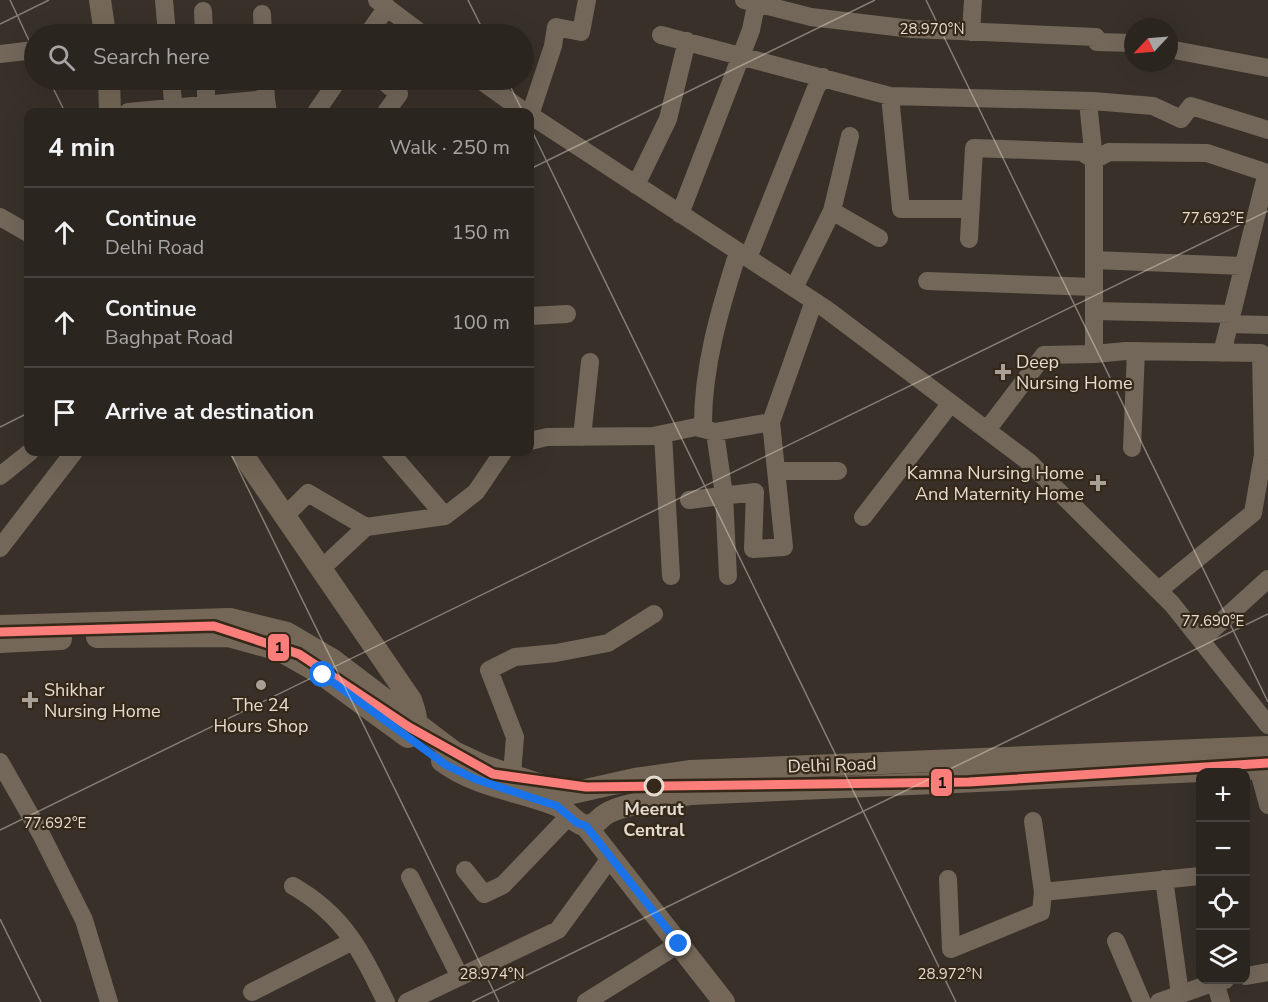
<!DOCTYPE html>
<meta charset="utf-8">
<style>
body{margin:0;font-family:"Nunito Sans",sans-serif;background:#332d28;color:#f1f3f6}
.controls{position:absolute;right:18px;bottom:18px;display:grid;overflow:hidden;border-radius:12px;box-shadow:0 6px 24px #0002}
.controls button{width:54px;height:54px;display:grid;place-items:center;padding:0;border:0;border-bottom:2px solid #47423d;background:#2b251f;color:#f1f3f6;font:30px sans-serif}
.compass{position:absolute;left:1124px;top:18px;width:54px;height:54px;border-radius:50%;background:#2b251f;box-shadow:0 6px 24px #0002;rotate:244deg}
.stop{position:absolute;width:18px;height:18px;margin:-14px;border:4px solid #1a73e8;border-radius:50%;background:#fff}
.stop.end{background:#1a73e8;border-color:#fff;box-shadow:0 2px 6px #0008}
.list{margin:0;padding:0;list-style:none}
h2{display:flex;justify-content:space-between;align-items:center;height:78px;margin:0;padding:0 24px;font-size:26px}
h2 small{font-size:20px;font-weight:400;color:#a6a5a4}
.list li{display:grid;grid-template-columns:39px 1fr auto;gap:18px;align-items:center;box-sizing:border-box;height:90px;padding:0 24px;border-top:2px solid #47423d}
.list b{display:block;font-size:22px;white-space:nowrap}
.list p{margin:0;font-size:20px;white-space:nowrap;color:#a6a5a4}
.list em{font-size:20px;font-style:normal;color:#a6a5a4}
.icon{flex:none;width:33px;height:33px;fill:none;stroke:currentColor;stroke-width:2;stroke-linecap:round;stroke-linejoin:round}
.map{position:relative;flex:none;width:1268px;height:1002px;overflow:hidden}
.search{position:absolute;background:#2b251f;box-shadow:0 6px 24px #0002;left:24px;top:24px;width:510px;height:66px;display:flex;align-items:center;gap:15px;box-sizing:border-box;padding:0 21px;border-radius:33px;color:#a6a5a4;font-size:22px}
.panel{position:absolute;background:#2b251f;box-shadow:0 6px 24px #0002;left:24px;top:108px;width:510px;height:348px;border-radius:12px}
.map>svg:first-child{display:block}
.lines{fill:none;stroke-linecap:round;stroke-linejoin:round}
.minor{stroke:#73675a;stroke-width:18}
.major{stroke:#746757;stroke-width:22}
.metro-1-casing{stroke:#352818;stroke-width:14}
.metro-1{stroke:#fb7e7b;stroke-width:9}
.route{stroke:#1a73e8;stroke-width:8}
.ticks{fill:none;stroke:#e4dbd1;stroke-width:1.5;stroke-opacity:0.45}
.poi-dot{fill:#a8a096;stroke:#352818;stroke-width:2}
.stop-dot{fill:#352818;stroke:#e4dbd1;stroke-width:3}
.labels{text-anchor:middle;stroke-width:4.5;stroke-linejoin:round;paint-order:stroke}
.poi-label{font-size:18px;fill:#e4dbd1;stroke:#352818;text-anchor:start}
.street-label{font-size:18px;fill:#e4dbd1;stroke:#352818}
.stop-label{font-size:18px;font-weight:bold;fill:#e4dbd1;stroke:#352818}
.ticks-label{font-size:15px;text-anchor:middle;fill:#e4dbd1;stroke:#352818;stroke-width:4.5;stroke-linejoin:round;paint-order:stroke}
.line-badge{stroke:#352818;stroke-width:2}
.pale-badge-label{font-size:16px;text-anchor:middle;font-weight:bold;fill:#111}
</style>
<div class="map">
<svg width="1268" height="1002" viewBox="0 0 1268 1002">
<rect width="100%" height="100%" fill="#393129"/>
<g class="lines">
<path class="minor" d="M164,0l3,34
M377,0l45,34
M744,0l67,17 101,12 184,8 1,5 36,1
M203,11l1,23
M262,14l1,20
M971,32l2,-32
M368,34l19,-27
M661,35l229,61 203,5 60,5 28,13 10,-13 77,24
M1169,49l99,19
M0,54l34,-4
M171,80l3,32
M206,80v23
M265,80l1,19
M382,80l17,14 -13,18
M480,80l45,32
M890,96l11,113h69
M128,112l138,-13 2,13
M316,112l22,-32
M530,115l296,194 203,153 143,142 96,121
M530,115l23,-69 3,-19 25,5 6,-32
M636,185l32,-66 19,-78
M832,211l47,27
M680,214l71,-184 6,-30
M0,217l28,16
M969,239l5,-91 108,4 12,8 15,-8 98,1 60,20 -5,19
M748,258l68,-170 7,-11
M1094,260l149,6
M927,281l167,6
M794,288l38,-77 18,-75
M1094,311l137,3
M530,316l37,-2
M1229,324l39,1
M1222,353l40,-161 6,1
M1094,354l32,-3 135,2 2,102
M703,429c-1,-61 17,-120 35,-177
M987,430l57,-75 50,-1v-194l-6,-58
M715,432l9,63 4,81
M663,434l8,142
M582,437l8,-75
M530,441l17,-4 106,-1 43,-9 19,5 56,-10 43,-121
M1132,448l4,-97
M390,452l55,64
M776,471h62
M0,476l30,-24
M689,500l66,-8 -2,57 31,-2 -13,-125
M285,516l23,-23 58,34
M863,517l88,-114
M0,548l74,-96
M321,569l45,-42 79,-11 31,-24 27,-40
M1159,590l94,-77 10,-58 5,-1
M1201,640l67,-61
M0,762l41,72 43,86 25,82
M1258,768l10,37
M512,775l3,-38 -26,-67 26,-13 41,-4 52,-10 46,-29
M1033,821l10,71 157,-16
M465,870l19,24 19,-9 67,-70
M410,877l50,100
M948,879l3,70 90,-37 2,-20
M1164,879l16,115
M293,886c51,29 68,65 93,116
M1116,941l26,61
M1246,976l22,-4
M252,992l101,-51
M407,1002l151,-72 53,-73
M586,1002l93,-58
M1159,1002l56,-20
M1221,1002l-6,-20 10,-2"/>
<path class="major" d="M100,0l5,34
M109,80l1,32
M241,452l170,248c3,9 8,20 2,29
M0,626l230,-7 57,14 46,27 121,92 30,14 84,28 67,-15 56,-8 577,-24
M97,637l131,-1 51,14 44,25 85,62
M0,642l61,-3
M442,761c33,25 76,29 114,44 12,5 17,18 30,21l138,176
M586,826c11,-1 12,-7 20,-12 17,-11 64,-16 85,-20l577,-26"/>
<defs>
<path id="metro-1" d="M0,632l214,-6 85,28 110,73 84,47 93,13 383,-5 299,-19"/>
</defs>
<use href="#metro-1" class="metro-1-casing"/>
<use href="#metro-1" class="metro-1"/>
</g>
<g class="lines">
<path class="route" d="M323,675l123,90 29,14 82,27 20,17 9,3 93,118"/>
</g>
<path class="ticks" d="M10,0l24,51M468,0l17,34M926,0l342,702M0,24l49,-24M49,80l16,32M507,80l16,32M530,127l426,875M530,169l345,-169M0,427l28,-14M230,452l269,550M0,830l1268,-619M0,919l41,83M472,1002l796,-388"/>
<g class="poi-dot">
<path d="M1000 363h6v6h6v6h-6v6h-6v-6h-6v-6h6z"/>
<path d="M1095 474h6v6h6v6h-6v6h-6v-6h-6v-6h6z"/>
<circle cx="261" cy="685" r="6"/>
<path d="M27 691h6v6h6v6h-6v6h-6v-6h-6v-6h6z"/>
</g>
<circle class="stop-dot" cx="654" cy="786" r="9"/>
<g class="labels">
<g class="poi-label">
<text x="1016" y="368">Deep<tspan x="1016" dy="21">Nursing Home</tspan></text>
<text x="1084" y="479" text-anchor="end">Kamna Nursing Home<tspan x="1084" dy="21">And Maternity Home</tspan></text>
<text x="44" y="696">Shikhar<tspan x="44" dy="21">Nursing Home</tspan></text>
<text x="261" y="711" text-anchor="middle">The 24<tspan x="261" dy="21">Hours Shop</tspan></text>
</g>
<g class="street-label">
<text transform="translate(832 765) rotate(-2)" y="6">Delhi Road</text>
</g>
<g class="stop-label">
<text x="654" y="815">Meerut<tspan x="654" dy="21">Central</tspan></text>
</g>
</g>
<g class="ticks-label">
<text x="932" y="34">28.970°N</text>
<text x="1213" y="223">77.692°E</text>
<text x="1213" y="626">77.690°E</text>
<text x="55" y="828">77.692°E</text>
<text x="492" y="979">28.974°N</text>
<text x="950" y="979">28.972°N</text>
</g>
<g class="line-badge">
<rect x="267" y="633" width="23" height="29" rx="6" fill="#fb7e7b"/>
<rect x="930" y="768" width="23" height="29" rx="6" fill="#fb7e7b"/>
</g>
<g class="pale-badge-label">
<text x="279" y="653">1</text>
<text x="942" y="788">1</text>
</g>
</svg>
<div class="controls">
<button>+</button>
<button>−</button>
<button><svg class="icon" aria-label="locate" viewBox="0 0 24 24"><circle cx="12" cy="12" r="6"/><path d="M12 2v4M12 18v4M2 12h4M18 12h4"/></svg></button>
<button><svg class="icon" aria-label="layers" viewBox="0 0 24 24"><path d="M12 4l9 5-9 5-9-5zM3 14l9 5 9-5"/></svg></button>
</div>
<svg class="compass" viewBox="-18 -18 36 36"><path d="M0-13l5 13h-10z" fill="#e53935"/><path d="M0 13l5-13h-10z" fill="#a6a5a4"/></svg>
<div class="stop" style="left:323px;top:675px"></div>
<div class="stop end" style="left:679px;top:944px"></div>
<div class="search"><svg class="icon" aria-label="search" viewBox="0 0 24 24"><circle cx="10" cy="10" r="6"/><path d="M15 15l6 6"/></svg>Search here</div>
<section class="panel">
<h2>4 min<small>Walk · 250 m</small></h2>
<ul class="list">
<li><svg class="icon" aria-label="ahead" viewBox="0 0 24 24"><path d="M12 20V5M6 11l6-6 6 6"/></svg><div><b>Continue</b><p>Delhi Road</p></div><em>150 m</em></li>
<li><svg class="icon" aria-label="ahead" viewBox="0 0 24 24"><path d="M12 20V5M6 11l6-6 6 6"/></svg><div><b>Continue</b><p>Baghpat Road</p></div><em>100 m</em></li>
<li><svg class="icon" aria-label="arrive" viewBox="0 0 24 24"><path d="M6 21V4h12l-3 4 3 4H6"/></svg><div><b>Arrive at destination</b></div></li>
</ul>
</section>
</div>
